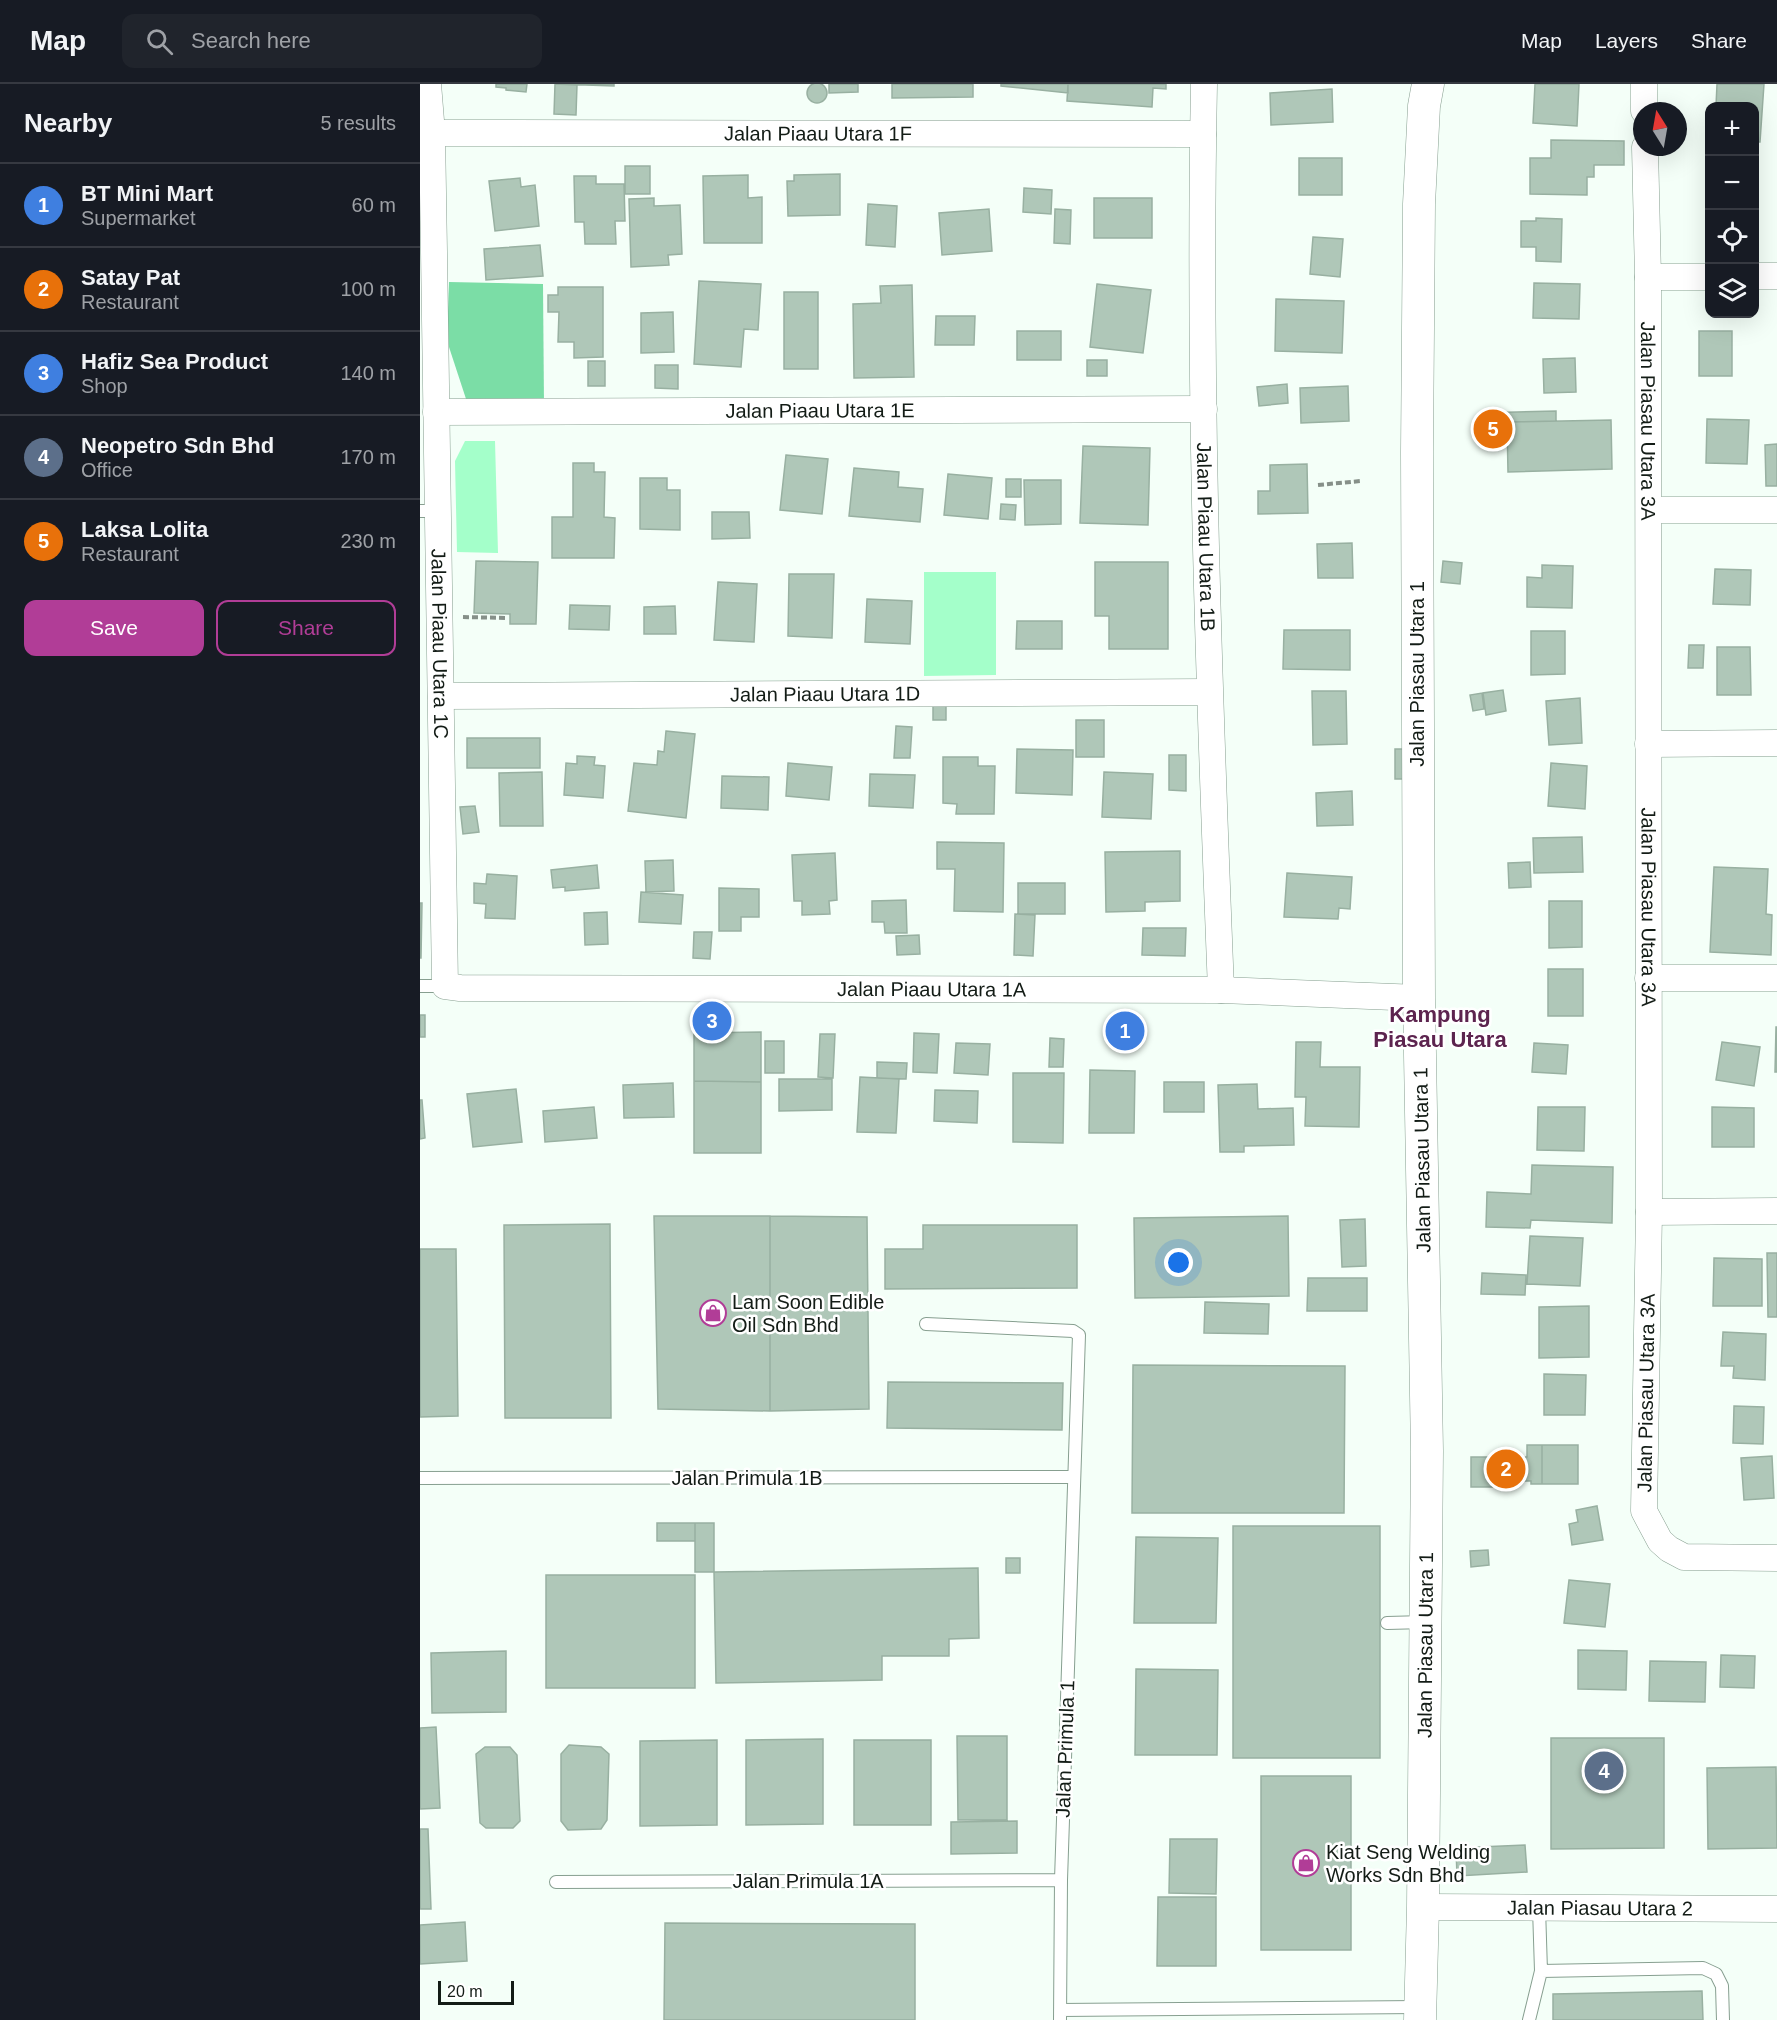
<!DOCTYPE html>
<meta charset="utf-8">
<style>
body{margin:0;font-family:Arial,sans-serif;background:#20242c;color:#f1f3f6}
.controls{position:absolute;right:18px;top:18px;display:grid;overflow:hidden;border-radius:12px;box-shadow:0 6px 24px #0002}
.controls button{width:54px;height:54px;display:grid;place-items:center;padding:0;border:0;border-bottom:2px solid #363941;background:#171b24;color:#f1f3f6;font:30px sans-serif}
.compass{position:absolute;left:1213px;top:18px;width:54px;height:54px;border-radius:50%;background:#171b24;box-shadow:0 6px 24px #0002;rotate:349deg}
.scale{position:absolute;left:18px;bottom:15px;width:76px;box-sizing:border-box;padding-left:6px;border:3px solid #131c16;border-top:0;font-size:16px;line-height:21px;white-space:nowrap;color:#131c16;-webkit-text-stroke:4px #fff;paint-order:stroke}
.you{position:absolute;left:759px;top:1179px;width:21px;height:21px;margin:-15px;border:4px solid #fff;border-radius:50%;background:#1a73e8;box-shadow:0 0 0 9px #1a73e833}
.badge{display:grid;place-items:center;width:39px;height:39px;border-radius:50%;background:#b13d97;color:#fff;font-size:20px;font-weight:700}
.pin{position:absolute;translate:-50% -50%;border:3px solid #fff;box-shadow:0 2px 6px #0006}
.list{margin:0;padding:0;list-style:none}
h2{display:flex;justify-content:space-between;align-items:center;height:78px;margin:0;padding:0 24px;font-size:26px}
h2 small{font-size:20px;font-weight:400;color:#9ea1a6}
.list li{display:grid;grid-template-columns:39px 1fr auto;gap:18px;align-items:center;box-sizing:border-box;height:84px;padding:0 24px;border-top:2px solid #363941}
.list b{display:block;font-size:22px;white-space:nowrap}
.list p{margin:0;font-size:20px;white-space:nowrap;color:#9ea1a6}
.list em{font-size:20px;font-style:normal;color:#9ea1a6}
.actions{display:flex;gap:12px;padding:18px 24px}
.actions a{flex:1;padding:14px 0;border:2px solid #b13d97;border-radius:12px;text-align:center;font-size:21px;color:#b13d97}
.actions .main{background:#b13d97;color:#fff}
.icon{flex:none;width:33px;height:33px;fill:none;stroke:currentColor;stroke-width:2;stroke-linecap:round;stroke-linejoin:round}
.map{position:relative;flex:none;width:1357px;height:1936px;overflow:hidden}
header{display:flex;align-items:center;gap:36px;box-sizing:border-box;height:84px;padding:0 30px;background:#171b24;border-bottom:2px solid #363941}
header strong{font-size:28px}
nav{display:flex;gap:33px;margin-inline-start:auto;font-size:21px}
.search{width:420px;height:54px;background:#20242c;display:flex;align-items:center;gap:15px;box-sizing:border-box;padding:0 21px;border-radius:12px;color:#9ea1a6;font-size:22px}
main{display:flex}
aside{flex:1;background:#171b24}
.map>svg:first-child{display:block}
.green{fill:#a4ffca}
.forest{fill:#7bdda6}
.building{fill:#afc7b8;stroke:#98b0a1;stroke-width:1.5}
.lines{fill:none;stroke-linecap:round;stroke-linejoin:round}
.service-casing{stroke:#879f90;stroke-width:14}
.minor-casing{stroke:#879f90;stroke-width:27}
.tertiary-casing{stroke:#879f90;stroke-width:33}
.path{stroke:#869089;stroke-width:4;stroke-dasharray:6 3;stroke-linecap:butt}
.service{stroke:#fff;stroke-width:12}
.minor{stroke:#fff;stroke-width:26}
.tertiary{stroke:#fff;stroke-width:32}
.labels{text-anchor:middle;stroke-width:5;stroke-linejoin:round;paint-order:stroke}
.street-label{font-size:20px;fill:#131c16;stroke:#fff}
.poi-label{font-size:20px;fill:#131c16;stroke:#fff;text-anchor:start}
.quarter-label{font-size:22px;font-weight:bold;fill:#5d244f;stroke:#fff}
</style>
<header>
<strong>Map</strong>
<div class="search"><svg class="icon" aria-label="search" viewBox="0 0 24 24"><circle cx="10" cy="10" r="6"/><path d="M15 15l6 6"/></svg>Search here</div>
<nav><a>Map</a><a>Layers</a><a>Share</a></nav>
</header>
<main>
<aside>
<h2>Nearby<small>5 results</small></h2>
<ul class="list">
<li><span class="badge" style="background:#3f7fe0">1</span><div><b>BT Mini Mart</b><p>Supermarket</p></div><em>60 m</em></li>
<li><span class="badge" style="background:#e8710a">2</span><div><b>Satay Pat</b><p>Restaurant</p></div><em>100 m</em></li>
<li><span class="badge" style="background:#3f7fe0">3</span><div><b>Hafiz Sea Product</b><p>Shop</p></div><em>140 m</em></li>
<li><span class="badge" style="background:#5c6f8a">4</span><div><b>Neopetro Sdn Bhd</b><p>Office</p></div><em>170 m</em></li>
<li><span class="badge" style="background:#e8710a">5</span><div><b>Laksa Lolita</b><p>Restaurant</p></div><em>230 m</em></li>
</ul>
<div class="actions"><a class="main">Save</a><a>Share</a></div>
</aside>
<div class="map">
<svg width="1357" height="1936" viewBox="0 0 1357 1936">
<rect width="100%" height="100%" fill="#f4fff8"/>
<path class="green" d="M45,357h30l3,112 -41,-1 -2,-91z
M504,488h72v103l-72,1z"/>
<path class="forest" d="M29,198l94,2 1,122 -76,-1 -21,-64z"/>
<path class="building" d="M387 9a10 10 0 1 1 20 0a10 10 0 1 1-20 0Z
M76,0h31l-1,8 -20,-2v-2l-10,-1z
M135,0l22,1 -1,30 -22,-1z
M136,0h58v2z
M409,0h29v8l-29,1z
M472,0h81v13l-81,1z
M581,0h67v9l-67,-7z
M648,0h98v5l-13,-1 -1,19 -85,-6z
M1115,0h44l-2,42 -44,-3z
M1297,0h47l-4,58h-6v-36h-38z
M912,5l1,33 -62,3 -1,-32z
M1131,56l73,1v24h-30v12h-7v18l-57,-1v-36h21z
M879,74h43v37h-43z
M205,82h25v28h-25z
M420,90v41l-52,1 -1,-35h7v-6z
M328,91v23l14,-1v46h-58l-1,-67z
M154,92h22v8h28l1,37h-10l1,23h-31l-1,-22h-9z
M100,94l1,9 14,-2 4,41 -44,5 -6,-50z
M604,104l28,2 -1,24 -28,-2z
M234,114v8l26,-1 2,49 -14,1 1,10 -38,2 -2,-68z
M674,114h58v40h-58z
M448,120l29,2 -2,41 -29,-2z
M569,125l3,42 -50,4 -3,-42z
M635,125l16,1 -1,34 -16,-1z
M1116,134l26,1 -1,43 -25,-1v-14h-15v-26h15z
M893,153l30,2 -3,38 -30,-3z
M120,161l3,31 -57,4 -2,-31z
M279,197l62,3 -3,46 -14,-1 -3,38 -47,-3z
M1114,199l46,1 -1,35 -46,-1z
M677,200l54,6 -8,63 -53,-6z
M492,201l2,92 -60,1 -1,-74 28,-1 -1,-17z
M138,203h45v70l-29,1v-16h-16l1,-30h-11v-17h10z
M364,208h34v77h-34z
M856,215l68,2 -2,52 -67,-2z
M253,228l1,40 -33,1v-40z
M516,232h39l-1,29h-39z
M597,247h44v29h-44z
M1279,247h33v45h-33z
M1155,274l1,34 -32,1 -1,-34z
M667,276h20v16h-20z
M168,277h17v25h-17z
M235,281h23v24l-23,-1z
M867,300l1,19 -29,3 -2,-19z
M928,302l1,35 -48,2 -1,-35z
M1136,327v10l-49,1v14l-28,1v-24z
M1287,335l42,1 -2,44 -41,-1z
M1191,336l1,49 -104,3 -1,-50z
M1357,360v42h-11l-1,-41z
M663,362l67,2 -2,77 -68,-2z
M366,371l42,4 -6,55 -42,-4z
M153,379h21v9h11l-1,45 11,1 -1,40h-62v-41h21z
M887,380l1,49 -50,1v-23h12v-26z
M434,384l45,4 -1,15 25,2 -3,33 -71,-6z
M528,390l44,4 -4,41 -44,-4z
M220,394h27v12h13v40l-40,-1z
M586,395h15v18h-15z
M604,396h37v44l-36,1z
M581,420l15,1 -1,15 -15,-1z
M292,428h37l1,26 -38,1z
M932,459l1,35h-35l-1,-34z
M56,477l62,1 -2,62h-26v-10l-36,-1z
M1023,477l19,2 -2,21 -19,-2z
M675,478h73v87h-59v-33h-14z
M1122,481l31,1 -1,42 -45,-1v-30l15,1z
M1295,485l36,1 -1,35 -37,-1z
M369,490h45l-2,64 -44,-2z
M298,498l39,2 -3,58 -40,-2z
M447,515l45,2 -2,43 -45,-2z
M150,521l40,1 -1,24 -40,-1z
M255,522l1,28h-32v-27z
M597,537h45v28h-46z
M864,546h66v40l-67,-1z
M1111,547h34v43l-34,1z
M1269,561h15l-1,23h-15z
M1297,563h33l1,48h-34z
M1083,606l3,21 -20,4 -3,-22z
M892,607h34l1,53 -34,1z
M1062,609l2,16 -11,2 -3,-16z
M1160,614l2,45 -33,2 -3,-44z
M513,616h13v20h-13z
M656,636h28v37h-28z
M476,642l16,1 -2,31h-16z
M246,647l29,3 -9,84 -58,-7 6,-48 23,2 1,-14 6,1z
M47,654h73v30h-73z
M597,665l56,1 -1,45 -56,-2z
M975,665h13l-1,30h-12z
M749,671h17v36l-17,-1z
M157,672l18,1 -1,8 11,1 -2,32 -39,-3 2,-32 11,1z
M523,673h35v9h17l-1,48h-38l1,-10 -14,-1z
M368,679l44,4 -3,33 -43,-4z
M1131,679l36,3 -2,43 -37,-3z
M122,688l1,54h-43l-1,-53z
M684,688l49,2 -2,45 -49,-2z
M450,690l45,1 -2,33 -44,-2z
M302,692l47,1 -1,33 -47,-2z
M932,707l1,34 -36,1 -1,-33z
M55,722l4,26 -16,2 -3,-27z
M1162,753l1,35 -49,1 -1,-35z
M517,758l67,1 -1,69 -49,-1 1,-42h-18z
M760,767v50l-35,1v9l-39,1 -1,-60z
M415,769l2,47 -8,1 1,13 -28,1v-14h-8l-2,-46z
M253,776l1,31 -28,1 -1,-31z
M1110,778l1,25 -22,1 -1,-25z
M177,781l2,23 -34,3v-4l-12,1 -2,-18z
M1294,783l54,2 -2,45 6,1 -1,40 -61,-3z
M867,789l65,4 -2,32 -11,-1 -1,11 -54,-2z
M67,790l30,2 -2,43 -30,-1 1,-14 -12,-1v-20l12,1z
M598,799h47v31h-47z
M299,804l40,1v28h-18v14h-22z
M221,808l42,3 -2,29 -42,-2z
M486,816l1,33h-22l-1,-11h-12v-21z
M1129,817h33v46l-33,1z
M0,819h2l-1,55h-1z
M187,828l1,32 -23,1 -1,-32z
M595,830l20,1 -2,41 -19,-1z
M723,844h43l-1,28 -43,-1z
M274,848h18l-2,27 -17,-1z
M499,851l1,19 -23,1 -1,-19z
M1128,885h35v47h-35z
M278,927l29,1v19l-30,-1z
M0,931h5v22h-5z
M717,938l1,17 -24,1v-17z
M1356,943h1v45h-2z
M341,948v50l-67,-1v-48z
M494,949l25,1 -2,39 -24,-1z
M400,950h15l-2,44 -15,-1z
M630,954l14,1 -1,28h-14z
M345,957h19v32h-19z
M876,958h25l-1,25h40l-1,60 -54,-1 1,-29h-11z
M1302,958l38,5 -6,39 -38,-6z
M536,959l34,1 -2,31 -34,-2z
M1114,959l34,2 -2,29 -34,-2z
M457,978l30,1 -1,16 -29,-1z
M670,986l45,1 -1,62h-45z
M593,989h51l-1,70 -50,-1z
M440,993l39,2 -3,54 -39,-1z
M359,995h53v31l-53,1z
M274,997l67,1v71h-67z
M744,998h40v30h-40z
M253,999l1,34 -50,1 -1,-33z
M837,1000l1,25 35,-1 1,37 -50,1v6h-24l-2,-67z
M96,1005l6,53 -49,5 -6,-53z
M515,1006l43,1 -1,32 -43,-2z
M0,1016h2l3,38 -5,1z
M174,1023l3,31 -52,4 -2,-31z
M1118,1023h47l-1,44 -47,-1z
M1292,1023l42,1v39h-42z
M1112,1081l81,2 -1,56 -81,-3 -1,8 -44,-1 1,-35 44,2z
M234,1132h116v195l-112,-2z
M350,1132l97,1 2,192 -99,2z
M868,1132l1,80 -154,2 -1,-80z
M945,1135l1,47 -24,1 -2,-47z
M190,1140l1,194h-106l-1,-193z
M503,1141h154v63l-192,1v-40h38z
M1110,1152l53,2 -3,48 -53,-2z
M0,1165h36l2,167 -38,1z
M1347,1169h10v64h-9z
M1294,1174l48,1v47h-49z
M1062,1189l44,2 -1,20 -44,-1z
M888,1194h59v33h-60z
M785,1218l64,2 -1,30 -64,-1z
M1169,1222v51l-50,1v-51z
M1303,1248l43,2 -1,46 -32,-2 1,-12h-13z
M713,1281l212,1 -1,147h-212z
M1124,1290l42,1 -1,40h-41z
M468,1298l175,1 -1,47 -175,-2z
M1314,1322l30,1 -1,37 -30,-1z
M1107,1361h15v39h-11v-3h-36v6h-24v-30h56z
M1122,1361h36v39h-36z
M1352,1372l2,42 -30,2 -3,-42z
M1177,1422l6,34 -31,5 -3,-21 9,-2 -2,-12z
M237,1439h38v18h-38z
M275,1439h19v49h-19z
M813,1442h147v232h-147z
M716,1453l82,1 -2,85h-82z
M1068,1466l1,15 -18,2 -1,-16z
M586,1474h14v15h-14z
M558,1484l1,70 -30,1v17h-67v24l-166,3 -2,-111z
M126,1491h149v113h-149z
M1149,1496l41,4 -5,43 -41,-4z
M1158,1566l49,1 -1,39 -48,-1z
M86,1567v61l-74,1 -1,-60z
M1301,1571l34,1 -1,32 -34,-1z
M1230,1577l56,1 -1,40 -56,-1z
M716,1585l82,1 -1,85h-82z
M16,1643l4,81 -20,1v-81z
M537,1652h50v84h-49z
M1131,1654h113v110l-113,1z
M403,1655v85l-77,1v-85z
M297,1656v85l-77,1v-85z
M434,1656h77v85h-77z
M149,1661l32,2 8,7 -2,66 -6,9 -33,1 -7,-9v-67z
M65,1663h25l7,8 3,66 -7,7h-27l-6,-5 -4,-69z
M1356,1683l1,81 -69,1 -1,-81z
M841,1692h90v174h-90z
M597,1737v32l-66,1v-32z
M0,1745h8l3,80h-11z
M750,1755h47l-1,55 -47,-1z
M1105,1761l2,27 -70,4 -1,-28z
M738,1813h58v69h-59z
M45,1838l2,39 -47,3v-39z
M245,1839l250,1v96h-251z
M1282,1907l1,29h-150v-26z"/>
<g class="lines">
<defs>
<path id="service" d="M0,427h16
M0,902h25
M506,1240l147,7 6,4 -18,545 -1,140
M0,1394l654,-1
M967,1539l38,-1
M136,1798l505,-2
M1121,1887l162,-3 13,6 6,12 1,34
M640,1926l359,-3
M1109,1936l12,-49 -2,-63"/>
<g id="minor">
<path id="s1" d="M8,0l4,49 2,119 11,734 15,2 761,2 198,8"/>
<path id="s2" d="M784,0c-6,302 5,604 17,906"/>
<path d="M1224,0v27"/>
<path id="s3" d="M12,49l771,1"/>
<path id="s4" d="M1225,63l3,130 1,935 -5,299 16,30 9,8 15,8 93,1"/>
<path d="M1334,192h23"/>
<path d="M1228,193h62"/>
<path id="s5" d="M16,328l768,-3"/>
<path d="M1229,426h128"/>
<path id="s6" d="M21,612l768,-4"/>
<path d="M1228,660l129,-1"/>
<path d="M1228,894h129"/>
<path d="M1229,1128l128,-1"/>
<path id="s7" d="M1003,1823l354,2"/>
</g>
<g id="tertiary">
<path id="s8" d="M1000,1936l3,-113 4,-456 -8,-453 -2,-545 2,-249 5,-98 4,-22"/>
</g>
</defs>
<use href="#service" class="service-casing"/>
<use href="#minor" class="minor-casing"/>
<use href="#tertiary" class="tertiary-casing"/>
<path class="path" d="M898,401l43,-4
M43,533l44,1"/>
<use href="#service" class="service"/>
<use href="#minor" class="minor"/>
<use href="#tertiary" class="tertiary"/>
</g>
<defs>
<symbol id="shop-ring" viewBox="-11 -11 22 22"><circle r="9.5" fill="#fff" stroke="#b13d97" stroke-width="1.5"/><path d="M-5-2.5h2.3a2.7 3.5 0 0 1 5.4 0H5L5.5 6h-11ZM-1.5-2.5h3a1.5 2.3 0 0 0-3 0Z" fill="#b13d97"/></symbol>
</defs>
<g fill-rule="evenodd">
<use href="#shop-ring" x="278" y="1214" width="30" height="30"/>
<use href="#shop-ring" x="871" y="1764" width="30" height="30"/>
</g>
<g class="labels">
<g class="street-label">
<text dy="7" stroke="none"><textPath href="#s3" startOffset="386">Jalan Piaau Utara 1F</textPath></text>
<text dy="7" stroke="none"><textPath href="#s5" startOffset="384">Jalan Piaau Utara 1E</textPath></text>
<text dy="7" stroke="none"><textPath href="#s4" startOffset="274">Jalan Piasau Utara 3A</textPath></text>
<text dy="7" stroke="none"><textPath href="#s2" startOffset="453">Jalan Piaau Utara 1B</textPath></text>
<text dy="7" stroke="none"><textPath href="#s1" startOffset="560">Jalan Piaau Utara 1C</textPath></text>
<text transform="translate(997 590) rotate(-90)" y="7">Jalan Piasau Utara 1</text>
<text dy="7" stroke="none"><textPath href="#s6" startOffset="384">Jalan Piaau Utara 1D</textPath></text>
<text dy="7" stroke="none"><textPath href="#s4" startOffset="760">Jalan Piasau Utara 3A</textPath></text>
<text dy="7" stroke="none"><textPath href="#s1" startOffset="1389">Jalan Piaau Utara 1A</textPath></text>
<text transform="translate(1002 1076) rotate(-91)" y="7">Jalan Piasau Utara 1</text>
<text transform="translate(1226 1309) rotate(-89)" y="7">Jalan Piasau Utara 3A</text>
<text x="327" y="1401">Jalan Primula 1B</text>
<text dy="7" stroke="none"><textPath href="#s8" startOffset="375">Jalan Piasau Utara 1</textPath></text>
<text transform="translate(645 1665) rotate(-88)" y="7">Jalan Primula 1</text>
<text x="388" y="1804">Jalan Primula 1A</text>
<text dy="7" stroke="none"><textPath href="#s7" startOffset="177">Jalan Piasau Utara 2</textPath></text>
</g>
<g class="poi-label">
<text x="312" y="1225">Lam Soon Edible<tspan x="312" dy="23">Oil Sdn Bhd</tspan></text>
<text x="906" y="1775">Kiat Seng Welding<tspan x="906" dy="23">Works Sdn Bhd</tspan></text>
</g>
<g class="quarter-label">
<text x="1020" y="938">Kampung<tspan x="1020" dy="25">Piasau Utara</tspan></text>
</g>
</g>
</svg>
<div class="controls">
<button>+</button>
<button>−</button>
<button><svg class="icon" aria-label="locate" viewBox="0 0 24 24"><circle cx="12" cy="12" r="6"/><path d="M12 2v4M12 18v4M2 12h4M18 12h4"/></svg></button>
<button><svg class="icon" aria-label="layers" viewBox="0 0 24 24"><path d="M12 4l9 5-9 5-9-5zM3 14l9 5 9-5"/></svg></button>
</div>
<svg class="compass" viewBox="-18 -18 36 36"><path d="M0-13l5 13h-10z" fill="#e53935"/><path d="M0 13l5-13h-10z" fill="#9ea1a6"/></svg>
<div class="scale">20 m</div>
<div class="you"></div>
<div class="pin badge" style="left:705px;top:947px;background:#3f7fe0">1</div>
<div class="pin badge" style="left:1086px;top:1385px;background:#e8710a">2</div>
<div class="pin badge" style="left:292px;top:937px;background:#3f7fe0">3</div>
<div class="pin badge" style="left:1184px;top:1687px;background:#5c6f8a">4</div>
<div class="pin badge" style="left:1073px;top:345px;background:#e8710a">5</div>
</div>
</main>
